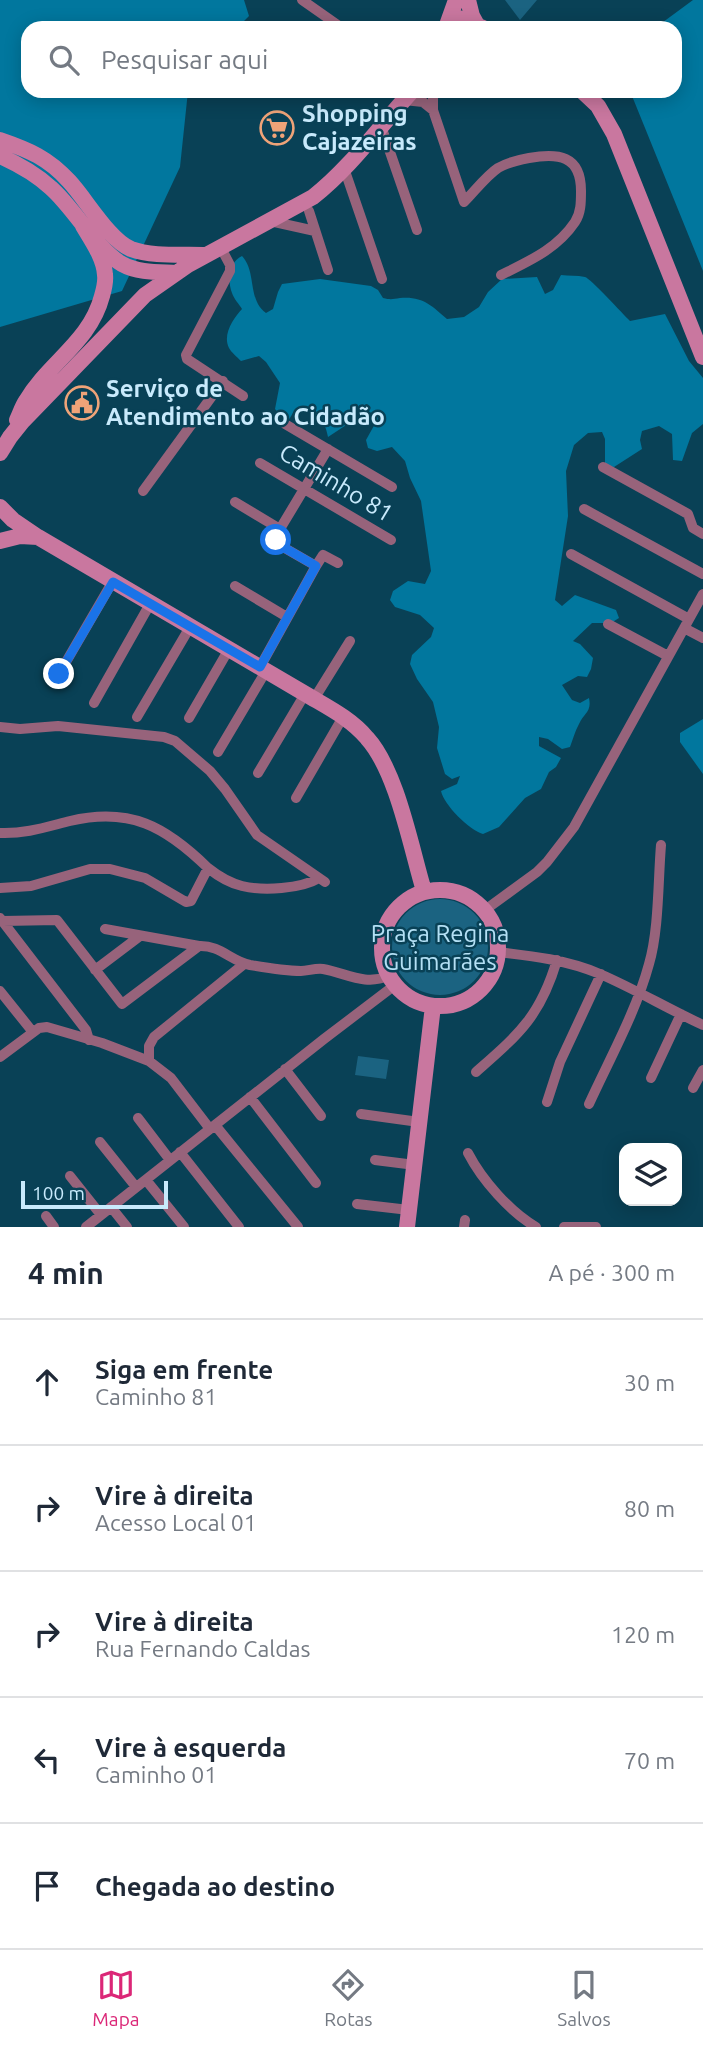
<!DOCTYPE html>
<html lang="pt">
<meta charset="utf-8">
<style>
body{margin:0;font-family:Ubuntu,sans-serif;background:#f2f2f3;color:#1f2937}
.controls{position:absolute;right:21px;bottom:21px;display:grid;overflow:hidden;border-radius:14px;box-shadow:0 4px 18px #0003}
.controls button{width:63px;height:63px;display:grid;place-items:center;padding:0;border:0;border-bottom:2px solid #e0e1e3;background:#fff;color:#1f2937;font:35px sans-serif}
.scale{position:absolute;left:21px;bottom:18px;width:147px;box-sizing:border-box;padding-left:7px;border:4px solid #c8eafc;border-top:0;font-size:19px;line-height:24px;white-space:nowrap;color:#c8eafc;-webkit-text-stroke:5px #094156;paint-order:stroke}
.stop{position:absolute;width:21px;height:21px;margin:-16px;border:5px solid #1a73e8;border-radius:50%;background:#fff}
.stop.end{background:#1a73e8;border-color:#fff;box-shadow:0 2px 7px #0008}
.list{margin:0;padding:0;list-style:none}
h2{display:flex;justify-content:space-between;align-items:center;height:91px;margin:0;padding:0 28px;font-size:30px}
h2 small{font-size:23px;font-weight:400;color:#747a83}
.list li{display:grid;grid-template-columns:46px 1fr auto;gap:21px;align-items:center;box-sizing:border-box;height:126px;padding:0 28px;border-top:2px solid #e0e1e3}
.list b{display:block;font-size:26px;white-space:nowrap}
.list p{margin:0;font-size:23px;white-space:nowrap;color:#747a83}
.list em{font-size:23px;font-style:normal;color:#747a83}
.icon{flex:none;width:38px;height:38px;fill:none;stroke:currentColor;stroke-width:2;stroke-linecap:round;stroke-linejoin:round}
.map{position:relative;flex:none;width:703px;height:1227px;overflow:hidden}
.search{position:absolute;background:#fff;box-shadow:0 4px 18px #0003;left:21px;right:21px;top:21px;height:77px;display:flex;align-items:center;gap:18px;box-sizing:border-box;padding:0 24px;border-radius:21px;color:#747a83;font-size:26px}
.sheet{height:721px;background:#fff}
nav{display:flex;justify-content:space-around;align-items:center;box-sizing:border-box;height:98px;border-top:2px solid #e0e1e3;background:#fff;font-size:19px;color:#747a83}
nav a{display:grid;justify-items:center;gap:4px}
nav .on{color:#db2777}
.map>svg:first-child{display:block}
.green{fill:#1b6381}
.forest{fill:#01779e}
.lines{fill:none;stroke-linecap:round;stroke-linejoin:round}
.street{stroke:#97637b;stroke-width:10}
.secondary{stroke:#c9779f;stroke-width:16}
.route{stroke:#1a73e8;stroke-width:9}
.labels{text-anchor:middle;stroke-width:5;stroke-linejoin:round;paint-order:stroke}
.poi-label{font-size:24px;font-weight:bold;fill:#c8eafc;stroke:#094156;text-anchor:start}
.street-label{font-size:24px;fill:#c8eafc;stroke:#094156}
.park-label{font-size:24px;fill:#b4e0f5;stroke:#094156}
</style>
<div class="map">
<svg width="703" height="1227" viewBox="0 0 703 1227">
<rect width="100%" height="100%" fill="#094156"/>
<path class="green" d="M505,0h32l-17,20z
M392 947a48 48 0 1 1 96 0a48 48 0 1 1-96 0Z
M358,1056l31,4 -3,19 -31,-4z"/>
<path class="forest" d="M0,0h244l5,16 -12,12h-209v63h160l-8,76 -58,124 -122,36z
M693,0h10v271l-73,-180h45v-63h-20z
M242,256c15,16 5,43 24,57l7,-4 5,-17 4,-8 38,-5 51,7 7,4 5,8c8,2 10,1 17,0 23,-2 32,8 47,21l17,-2 15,-10 9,-15 14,-13 35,-2 8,17 8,-4 8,-15c8,1 16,0 24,2 5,1 38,37 45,44l35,-7 24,47 14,17v46l-11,9 -10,28 -9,-1 -1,-26 -13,-8 -17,5 -2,9 2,9 -28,18 -9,-1v-27l-3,-7 -14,1 -14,12 -8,26 2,45 -13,84 7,6 13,-11 41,15 3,8 -8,5h-19l-19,18 7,3 13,14 -2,11 -4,8 -9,-1 -16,9 10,15 8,3 9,-5c3,14 -5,15 -10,26 -4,7 -6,15 -9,23l-8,2 -14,-10 -9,-2v9l22,12 -5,9 -7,5 -8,17 -16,9 -26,29 -16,7c-14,-4 -39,-29 -42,-43l16,-7 3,-8 -8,3 -7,-5 -8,-26 2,-21 -6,-25 -16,-23 -7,-15 2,-9 19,-18 3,-9 -14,-13 -25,-8 -5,-7 3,-9 15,-10 17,3 6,-13 -10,-70 -11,-23 -5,-17 -13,-14 -15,4 -9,-3 -2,-8 10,-18 -2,-9 -8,-1 -38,25c-4,-22 -15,-28 -35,-24l-5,8 -7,-5 -6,-7 5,-26 -14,-21 -7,-6 -18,5c-4,-4 -10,-9 -12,-13 -7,-14 5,-30 13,-39 -3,-5 -8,-10 -10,-16 -5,-13 -3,-31 10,-37z
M703,719v55l-23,-32v-9z"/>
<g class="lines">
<path class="street" d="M302,0l40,28
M433,91v19l31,92c11,-11 22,-26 34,-34 10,-6 20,-8 31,-10 29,-5 52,-3 52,33 0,11 0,22 -6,31 -18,27 -46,39 -74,53
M404,100l19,2 10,8
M381,126l36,104
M344,168l38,111
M309,211l19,59
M270,221l45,10
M221,248l9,17v6l-44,84 1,4 56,37
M285,424l107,63
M328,449l-48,80 -4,14 40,23 7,-11 15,8
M260,463l131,77
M603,467l85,47 5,14 10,6
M143,491l80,-110
M235,502l45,27
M584,509l119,65
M571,554l118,65
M235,586l52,31
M608,624l60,32
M684,628l19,10
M260,667l56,-101
M59,674l54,-93
M314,699l36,-58
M94,703l56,-99
M137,717l53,-90
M189,718l40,-69
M0,727l20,2 38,-3 106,11 11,4 35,30 15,18 32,46 68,47
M218,752l48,-81
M258,773l47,-79
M296,798l47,-81
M0,833c25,1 46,-6 70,-12 60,-14 95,5 138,47
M0,888l31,-2 59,-17h20l35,9 41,24 5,-1 17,-33c10,8 22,15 34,18 21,5 59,3 77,-8
M485,910l52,-38 10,-10 27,-35 129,-233
M0,918l86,112 3,10
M3,921l54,-1 65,84 77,-58
M105,929l94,17c21,-1 32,15 51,19 17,3 34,6 51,6 7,0 14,-3 22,-2 23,4 42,17 65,7
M498,952c35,4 69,8 102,22 35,15 68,35 103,51
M95,970l45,-34
M0,991l32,40
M0,1057l39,-29 8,-1 55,16 47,18 22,17 39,51
M149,1061v-15l5,-9 90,-73
M285,1069l36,47
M476,1072c43,-38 64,-55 81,-112
M651,1078l30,-64
M693,1088l10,-18
M250,1097l66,86
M547,1102l13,-40 41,-88
M589,1104c21,-46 47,-92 60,-140 10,-34 9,-83 12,-119
M361,1114l58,8
M138,1118l32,42
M215,1125l83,102
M100,1142l36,45
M180,1152l59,75
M468,1153c14,27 42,59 68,74
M375,1160l40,5
M70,1176l31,39
M146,1180l38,47
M357,1204l52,6
M111,1207l16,20
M46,1216l8,11
M86,1227l238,-188 71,-54
M464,1227l1,-7
M564,1227h32"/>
<path class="secondary" d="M468,0l4,16 5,9
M451,15l32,13
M446,28l10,-28
M582,91l16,15 16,28 89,223
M0,140c29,10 48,18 69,41 17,18 40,59 62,68 22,8 51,5 75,6
M0,156c18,8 36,18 51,32 23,20 45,61 71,76 16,9 37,8 54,9
M17,420c3,-6 5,-13 9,-19 23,-39 64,-59 76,-105 2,-7 4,-14 3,-21 -1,-17 -13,-34 -22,-49
M0,453l10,-16 12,-15 123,-127 43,-30 125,-68c38,-30 67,-71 99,-106
M0,507l13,13 25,17 276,162c19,11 39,22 53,39 30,33 44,110 57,153
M0,541l20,-5 18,1
M382 948a58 58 0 1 1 116 0a58 58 0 1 1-116 0Z
M407,1227l26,-221"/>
</g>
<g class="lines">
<path class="route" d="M59,674l54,-92 147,85 56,-101 -40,-23v-3"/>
</g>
<defs>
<symbol id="supermarket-ring" viewBox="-11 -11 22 22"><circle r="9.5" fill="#094156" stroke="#efa378" stroke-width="1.5"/><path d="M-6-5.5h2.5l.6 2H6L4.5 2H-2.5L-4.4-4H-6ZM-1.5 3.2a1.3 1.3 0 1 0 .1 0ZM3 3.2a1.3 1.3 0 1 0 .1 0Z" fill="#efa378"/></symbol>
<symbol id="civic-ring" viewBox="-11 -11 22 22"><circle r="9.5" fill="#094156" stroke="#efa378" stroke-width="1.5"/><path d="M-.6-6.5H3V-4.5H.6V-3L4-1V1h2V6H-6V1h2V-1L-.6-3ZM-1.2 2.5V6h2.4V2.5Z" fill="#efa378"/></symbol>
</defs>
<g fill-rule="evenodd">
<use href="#supermarket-ring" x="258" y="109" width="38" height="38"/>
<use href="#civic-ring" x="63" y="384" width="38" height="38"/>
</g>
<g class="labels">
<g class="poi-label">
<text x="302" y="122">Shopping<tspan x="302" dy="28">Cajazeiras</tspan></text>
<text x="106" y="397">Serviço de<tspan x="106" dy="28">Atendimento ao Cidadão</tspan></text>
</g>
<g class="street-label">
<text transform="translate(336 483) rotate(31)" y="8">Caminho 81</text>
</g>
<g class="park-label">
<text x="440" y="942">Praça Regina<tspan x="440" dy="28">Guimarães</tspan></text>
</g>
</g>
</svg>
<div class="controls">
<button><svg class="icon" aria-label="layers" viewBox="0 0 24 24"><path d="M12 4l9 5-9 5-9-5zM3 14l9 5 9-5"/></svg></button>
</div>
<div class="scale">100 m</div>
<div class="stop" style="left:276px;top:540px"></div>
<div class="stop end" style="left:59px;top:674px"></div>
<div class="search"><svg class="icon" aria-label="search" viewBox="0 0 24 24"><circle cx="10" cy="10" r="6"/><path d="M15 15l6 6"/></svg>Pesquisar aqui</div>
</div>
<section class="sheet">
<h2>4 min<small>A pé · 300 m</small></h2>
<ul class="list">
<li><svg class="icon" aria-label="ahead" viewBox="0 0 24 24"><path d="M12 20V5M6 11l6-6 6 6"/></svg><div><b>Siga em frente</b><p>Caminho 81</p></div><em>30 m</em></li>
<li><svg class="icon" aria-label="right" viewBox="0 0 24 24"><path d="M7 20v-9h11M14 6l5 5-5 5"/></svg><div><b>Vire à direita</b><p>Acesso Local 01</p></div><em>80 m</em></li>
<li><svg class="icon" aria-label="right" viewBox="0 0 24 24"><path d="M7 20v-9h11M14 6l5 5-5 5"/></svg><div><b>Vire à direita</b><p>Rua Fernando Caldas</p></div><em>120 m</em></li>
<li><svg class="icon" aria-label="left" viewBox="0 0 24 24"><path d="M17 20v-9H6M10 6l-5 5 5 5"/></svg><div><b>Vire à esquerda</b><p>Caminho 01</p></div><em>70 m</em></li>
<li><svg class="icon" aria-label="arrive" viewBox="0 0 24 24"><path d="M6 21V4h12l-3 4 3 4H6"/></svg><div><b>Chegada ao destino</b></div></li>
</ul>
</section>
<nav>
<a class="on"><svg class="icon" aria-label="map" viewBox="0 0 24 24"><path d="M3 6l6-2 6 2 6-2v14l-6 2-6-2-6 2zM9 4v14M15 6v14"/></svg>Mapa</a>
<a><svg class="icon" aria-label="directions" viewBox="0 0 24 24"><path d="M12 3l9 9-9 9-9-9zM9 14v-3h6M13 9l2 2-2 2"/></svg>Rotas</a>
<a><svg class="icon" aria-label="saved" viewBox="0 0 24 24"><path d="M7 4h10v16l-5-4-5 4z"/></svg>Salvos</a>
</nav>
